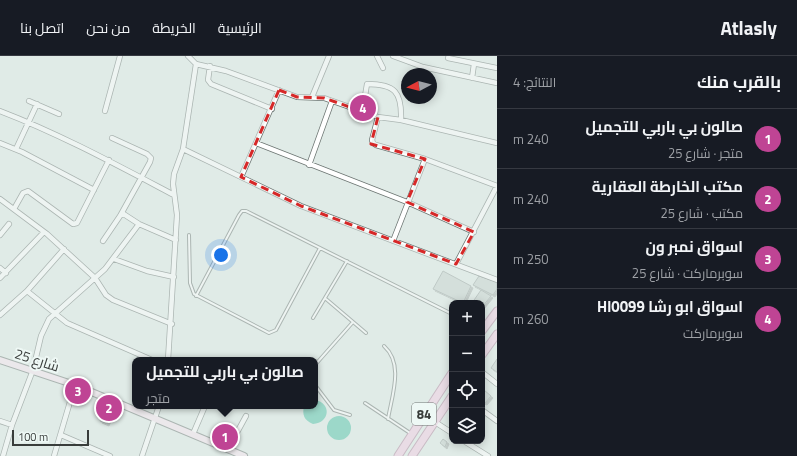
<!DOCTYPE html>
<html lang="ar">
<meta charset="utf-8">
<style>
body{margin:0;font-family:"Titillium Web",Cairo,sans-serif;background:#20242c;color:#f1f3f6;direction:rtl}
.controls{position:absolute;right:12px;bottom:12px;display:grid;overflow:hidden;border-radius:8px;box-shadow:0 2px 10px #0003}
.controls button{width:36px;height:36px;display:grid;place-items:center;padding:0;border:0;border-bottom:1px solid #363941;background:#171b24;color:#f1f3f6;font:20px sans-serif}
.compass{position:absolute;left:401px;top:12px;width:36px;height:36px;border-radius:50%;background:#171b24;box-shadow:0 2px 10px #0003;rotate:263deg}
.scale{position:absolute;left:12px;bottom:10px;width:77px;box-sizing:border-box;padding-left:4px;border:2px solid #393d3b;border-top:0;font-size:11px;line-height:14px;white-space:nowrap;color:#393d3b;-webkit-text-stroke:3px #eef8f5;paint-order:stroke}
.you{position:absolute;left:221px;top:199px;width:14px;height:14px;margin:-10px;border:3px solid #fff;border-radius:50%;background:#1a73e8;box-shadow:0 0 0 6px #1a73e833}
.badge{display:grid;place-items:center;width:26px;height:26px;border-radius:50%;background:#bf4494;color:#fff;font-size:13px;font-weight:700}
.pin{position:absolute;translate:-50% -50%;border:2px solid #fff;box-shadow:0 1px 4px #0006}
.popup{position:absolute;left:132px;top:301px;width:186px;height:52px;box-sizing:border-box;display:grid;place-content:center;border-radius:8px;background:#171b24;filter:drop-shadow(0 1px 3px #0005);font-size:13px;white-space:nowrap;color:#9ea1a6}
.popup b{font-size:15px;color:#f1f3f6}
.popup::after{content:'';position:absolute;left:50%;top:100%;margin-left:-8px;border:8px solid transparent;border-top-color:#171b24}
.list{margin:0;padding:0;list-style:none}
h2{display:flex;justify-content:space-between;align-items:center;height:52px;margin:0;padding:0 16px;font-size:17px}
h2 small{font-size:13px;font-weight:400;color:#9ea1a6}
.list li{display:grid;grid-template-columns:26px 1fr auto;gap:12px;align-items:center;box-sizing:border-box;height:60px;padding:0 16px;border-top:1px solid #363941}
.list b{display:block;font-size:15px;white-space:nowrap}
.list p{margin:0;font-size:13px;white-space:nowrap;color:#9ea1a6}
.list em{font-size:13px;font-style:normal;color:#9ea1a6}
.icon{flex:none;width:22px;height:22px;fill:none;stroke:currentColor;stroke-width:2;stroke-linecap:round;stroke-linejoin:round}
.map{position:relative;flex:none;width:497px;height:400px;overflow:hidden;direction:ltr}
header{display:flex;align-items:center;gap:24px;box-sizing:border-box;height:56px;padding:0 20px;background:#171b24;border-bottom:1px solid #363941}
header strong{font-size:19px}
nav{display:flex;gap:22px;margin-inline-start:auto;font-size:14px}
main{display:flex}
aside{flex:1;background:#171b24}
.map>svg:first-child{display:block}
.water{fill:#4ac0a4}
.building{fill:#c6d0cd;stroke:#96a09d;filter:url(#shadow)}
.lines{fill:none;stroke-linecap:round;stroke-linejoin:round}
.lane-casing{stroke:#6c7572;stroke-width:4}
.street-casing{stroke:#6c7572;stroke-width:6}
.secondary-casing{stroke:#6c7572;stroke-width:8}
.primary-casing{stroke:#ad819b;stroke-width:9}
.lane{stroke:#fff;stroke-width:2}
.street{stroke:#fff;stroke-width:4.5}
.secondary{stroke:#f9e4f0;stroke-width:6}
.primary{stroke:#f4cae2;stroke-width:7}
.marked{fill:none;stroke:#d62828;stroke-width:3;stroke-dasharray:8 5;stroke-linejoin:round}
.labels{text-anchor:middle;stroke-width:4;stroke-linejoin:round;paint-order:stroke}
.shield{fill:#eef8f5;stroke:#6f7573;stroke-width:1}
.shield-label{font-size:13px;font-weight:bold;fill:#393d3b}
.street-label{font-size:14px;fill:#393d3b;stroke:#eef8f5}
</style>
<header>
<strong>Atlasly</strong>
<nav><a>الرئيسية</a><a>الخريطة</a><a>من نحن</a><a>اتصل بنا</a></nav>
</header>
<main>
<aside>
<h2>بالقرب منك<small>النتائج: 4</small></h2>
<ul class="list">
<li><span class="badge">1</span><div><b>صالون بي باربي للتجميل</b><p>متجر · شارع 25</p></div><em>240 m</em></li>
<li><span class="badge">2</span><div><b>مكتب الخارطة العقارية</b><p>مكتب · شارع 25</p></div><em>240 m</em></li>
<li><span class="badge">3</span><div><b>اسواق نمبر ون</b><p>سوبرماركت · شارع 25</p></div><em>250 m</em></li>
<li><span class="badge">4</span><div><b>اسواق ابو رشا Hl0099</b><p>سوبرماركت</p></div><em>260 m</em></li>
</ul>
</aside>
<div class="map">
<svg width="497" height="400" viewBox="0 0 497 400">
<defs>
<filter id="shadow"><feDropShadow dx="2" dy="2" stdDeviation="0" flood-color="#0004"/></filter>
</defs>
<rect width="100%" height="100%" fill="#e0ebe7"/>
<path class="water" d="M315,344c17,3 15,23 -2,24 -9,-4 -11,-9 -9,-18h11z
M327 372a12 12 0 1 1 24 0a12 12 0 1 1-24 0Z"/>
<path class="building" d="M443,215l28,15 -8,17 -30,-14z
M479,220l18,6v7l-4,6 -20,-10z
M481,234l10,6 -9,11v-4h-10z
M497,303v13l-6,-4z
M484,334l7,6 -6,7 -3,-1v-9z
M107,348l7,3 -7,17 -7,-3z
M443,383l4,3 -2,5 -5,-4z"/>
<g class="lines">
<defs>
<path id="lane" d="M189,179l1,48 4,11 75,39 7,-3 44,-82
M196,240l43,-81 3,-4h4l206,103
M326,243l40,34
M313,262l34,-57
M384,290c20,18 8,49 4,73
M315,309l38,-43
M315,329l19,25 16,5
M365,347l45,30"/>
<path id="street" d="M377,0l6,12
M393,0l30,11 74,16
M448,2l49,10
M196,8l30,7 71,26 27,1 54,19 23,3 96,23
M210,10l-2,14 3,4 61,25
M472,22l2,-14
M312,41l17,-41
M29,45l30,13
M0,55c60,23 117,54 174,84
M105,55l15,-55
M369,58l2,-13 -6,-5 2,-12c28,0 35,8 34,36
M378,61l-6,23 1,3 3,2 49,14 72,27
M0,87l22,9 72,38
M256,87l151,59 67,30
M16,93l21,-45
M183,93l118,57 196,74
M309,109l23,-64
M241,121l38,-87
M0,143l47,35 48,44 11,17 7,5 59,24
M14,153l9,-16 5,-2 45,33 4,-1 32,-63
M122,157l17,11 37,16
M0,179l9,-11
M103,185l17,-25 30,-54 1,-4 -4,-4 -35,-16
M393,185l32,-82
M114,203l33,12 27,6
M456,208l41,-78
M0,212l6,5
M0,222l44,-46
M27,235l40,32 85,37
M0,259l27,-24 37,-42
M168,304l9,-145 -4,-31 1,-10 9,-25 13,-85 -8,-8
M482,316l15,12
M482,354l15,11
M0,365l12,4
M435,366l17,11
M193,378l12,-28
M61,379l49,21
M464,385l24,15
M228,393l18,-33
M3,400l9,-31 21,-55 8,-34 8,-17 56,-50 34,-45
M54,400l21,-71
M142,400l17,-50"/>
<path id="secondary" d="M0,304l75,25 169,71"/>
<path id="primary" d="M482,275l15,-20
M482,299l15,-21
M398,400l54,-83
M412,400l40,-60"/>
</defs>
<use href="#lane" class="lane-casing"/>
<use href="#street" class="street-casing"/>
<use href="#secondary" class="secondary-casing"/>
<use href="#primary" class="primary-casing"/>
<use href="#lane" class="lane"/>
<use href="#street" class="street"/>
<use href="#secondary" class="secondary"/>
<use href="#primary" class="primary"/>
</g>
<path d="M0 0H497V400H0ZM279,34l18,7 27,1 54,19 -7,27 54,15 -18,43 67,30 -18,32 -155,-58 -60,-29z" fill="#e0ebe7" fill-opacity=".55" fill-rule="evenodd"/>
<path class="marked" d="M279,34l18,7 27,1 54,19 -7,27 54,15 -18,43 67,30 -18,32 -155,-58 -60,-29z"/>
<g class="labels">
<rect class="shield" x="412" y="347" width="24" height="22" rx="3"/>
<g class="shield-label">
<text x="424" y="363">84</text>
</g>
<g class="street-label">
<text transform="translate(37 304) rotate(18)" y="5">شارع 25</text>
</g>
</g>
</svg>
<div class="controls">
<button>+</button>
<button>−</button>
<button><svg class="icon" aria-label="locate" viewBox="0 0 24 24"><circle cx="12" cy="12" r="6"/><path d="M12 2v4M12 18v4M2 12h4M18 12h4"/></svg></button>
<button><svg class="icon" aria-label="layers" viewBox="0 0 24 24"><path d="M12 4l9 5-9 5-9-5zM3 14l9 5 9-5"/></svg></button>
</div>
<svg class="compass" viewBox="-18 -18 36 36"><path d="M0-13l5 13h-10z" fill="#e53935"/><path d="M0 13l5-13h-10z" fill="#9ea1a6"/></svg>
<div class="scale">100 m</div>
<div class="you"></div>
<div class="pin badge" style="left:225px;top:381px">1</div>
<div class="popup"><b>صالون بي باربي للتجميل</b>متجر</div>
<div class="pin badge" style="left:109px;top:352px">2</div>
<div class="pin badge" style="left:78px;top:335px">3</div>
<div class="pin badge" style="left:363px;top:52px">4</div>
</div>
</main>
